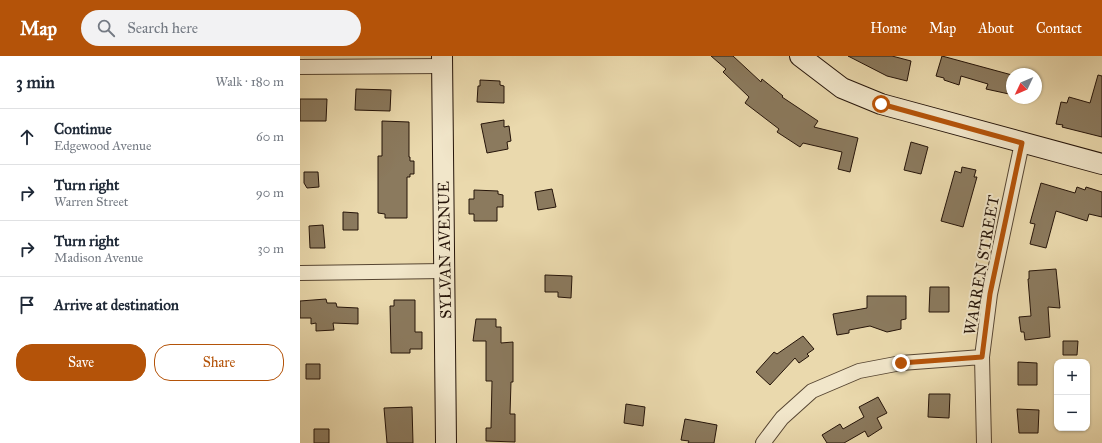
<!DOCTYPE html>
<meta charset="utf-8">
<style>
body{margin:0;font-family:"IM FELL Great Primer",serif;background:#f2f2f3;color:#1f2937}
.controls{position:absolute;right:12px;bottom:12px;display:grid;overflow:hidden;border-radius:8px;box-shadow:0 1px 3px #0004}
.controls button{width:36px;height:36px;display:grid;place-items:center;padding:0;border:0;border-bottom:1px solid #e0e1e3;background:#fff;color:#1f2937;font:20px sans-serif}
.compass{position:absolute;left:706px;top:12px;width:36px;height:36px;border-radius:50%;background:#fff;box-shadow:0 1px 3px #0004;rotate:226deg}
.stop{position:absolute;width:12px;height:12px;margin:-9px;border:3px solid #b45309;border-radius:50%;background:#fff}
.stop.end{background:#b45309;border-color:#fff;box-shadow:0 1px 4px #0008}
.list{margin:0;padding:0;list-style:none}
h2{display:flex;justify-content:space-between;align-items:center;height:52px;margin:0;padding:0 16px;font-size:17px}
h2 small{font-size:13px;font-weight:400;color:#747a83}
.list li{display:grid;grid-template-columns:26px 1fr auto;gap:12px;align-items:center;box-sizing:border-box;height:56px;padding:0 16px;border-top:1px solid #e0e1e3}
.list b{display:block;font-size:15px;white-space:nowrap}
.list p{margin:0;font-size:13px;white-space:nowrap;color:#747a83}
.list em{font-size:13px;font-style:normal;color:#747a83}
.actions{display:flex;gap:8px;padding:12px 16px}
.actions a{flex:1;padding:9px 0;border:1px solid #b45309;border-radius:16px;text-align:center;font-size:14px;color:#b45309}
.actions .main{background:#b45309;color:#fff}
.icon{flex:none;width:22px;height:22px;fill:none;stroke:currentColor;stroke-width:2;stroke-linecap:round;stroke-linejoin:round}
.map{position:relative;flex:none;width:802px;height:387px;overflow:hidden}
header{display:flex;align-items:center;gap:24px;box-sizing:border-box;height:56px;padding:0 20px;background:#b45309;color:#fff}
header strong{font-size:19px}
nav{display:flex;gap:22px;margin-inline-start:auto;font-size:14px}
.search{width:280px;height:36px;background:#f2f2f3;display:flex;align-items:center;gap:10px;box-sizing:border-box;padding:0 14px;border-radius:22px;color:#747a83;font-size:15px}
main{display:flex}
aside{flex:1;background:#fff}
.map>svg:first-child{display:block}
.building{fill:#8b7a5e;stroke:#251409}
.lines{fill:none;stroke-linecap:round;stroke-linejoin:round}
.street-casing{stroke:#564532;stroke-width:16}
.secondary-casing{stroke:#251409;stroke-width:22}
.street{stroke:#f1e6ca;stroke-width:14}
.secondary{stroke:#f1e6ca;stroke-width:20}
.route{stroke:#b45309;stroke-width:5}
.labels{text-anchor:middle;stroke-width:4;stroke-linejoin:round;paint-order:stroke}
.street-label{font-size:16px;fill:#251409;stroke:#f1e6ca}
</style>
<header>
<strong>Map</strong>
<div class="search"><svg class="icon" aria-label="search" viewBox="0 0 24 24"><circle cx="10" cy="10" r="6"/><path d="M15 15l6 6"/></svg>Search here</div>
<nav><a>Home</a><a>Map</a><a>About</a><a>Contact</a></nav>
</header>
<main>
<aside>
<h2>3 min<small>Walk · 180 m</small></h2>
<ul class="list">
<li><svg class="icon" aria-label="ahead" viewBox="0 0 24 24"><path d="M12 20V5M6 11l6-6 6 6"/></svg><div><b>Continue</b><p>Edgewood Avenue</p></div><em>60 m</em></li>
<li><svg class="icon" aria-label="right" viewBox="0 0 24 24"><path d="M7 20v-9h11M14 6l5 5-5 5"/></svg><div><b>Turn right</b><p>Warren Street</p></div><em>90 m</em></li>
<li><svg class="icon" aria-label="right" viewBox="0 0 24 24"><path d="M7 20v-9h11M14 6l5 5-5 5"/></svg><div><b>Turn right</b><p>Madison Avenue</p></div><em>30 m</em></li>
<li><svg class="icon" aria-label="arrive" viewBox="0 0 24 24"><path d="M6 21V4h12l-3 4 3 4H6"/></svg><div><b>Arrive at destination</b></div></li>
</ul>
<div class="actions"><a class="main">Save</a><a>Share</a></div>
</aside>
<div class="map">
<svg width="802" height="387" viewBox="0 0 802 387">
<rect width="100%" height="100%" fill="#ead9ad"/>
<filter id="stains"><feTurbulence type="fractalNoise" baseFrequency=".005" numOctaves="4"/><feColorMatrix values="0 0 0 0 .2 0 0 0 0 .09 0 0 0 0 .02 0 0 0 .5 -.17"/></filter>
<radialGradient id="worn" r=".72"><stop offset=".6" stop-color="#630" stop-opacity="0"/><stop offset="1" stop-color="#630" stop-opacity=".3"/></radialGradient>
<path class="building" d="M411,0h22l28,26 1,-3 21,17 -1,1 36,24 -4,6 44,11 -8,34 -12,-3 4,-17 -39,-9 -3,4 -23,-15 2,-3 -34,-26 4,-6 -26,-25 3,-3z
M548,0h44l19,5 -4,20 -20,-5z
M642,0l70,19 -3,19 -23,-5 2,-5 -27,-8 -2,9 -15,-5v-2l-8,-2z
M798,19l4,1v61l-40,-10 1,-2 -7,-1 5,-22 6,1 2,-6 21,6z
M180,24l20,1v4l4,1v17l-27,-1 1,-16h2z
M56,33l35,1 -1,21 -35,-1z
M0,43h27l-1,22h-26z
M204,64v7l5,-1 2,15 -4,1 1,7 -21,4 -6,-29z
M82,65l27,1v35h1v4h4v13h-4v3h-3v41h-22v-4l-7,-1v-57h4z
M611,86l17,5 -7,27 -17,-4z
M662,111l14,3 -2,7h3l-14,50 -22,-6 14,-50 6,2z
M4,116h14l1,15 -12,1 -3,-5z
M741,127l34,10 2,-6 8,3 1,-3 16,5v25l-13,-3 -2,7 -31,-10 -10,37 -16,-4 5,-20 -5,-1z
M252,133l4,18 -18,3 -3,-18z
M174,134l24,1v3l5,1v12h-6v14h-23v-7h-5v-15h5z
M43,156l15,1v17h-15z
M23,169l2,23h-15l-1,-22z
M756,213l4,39 -12,-1 2,30 -25,3 -1,-8h-3l-2,-15 12,-1 -3,-37h1v-8z
M245,219l27,1 -1,22 -13,-1v-5h-13z
M630,231h19v25h-20z
M567,240h39v23l-5,1v9l-14,3 -17,-6 -21,4v3l-12,2 -4,-21 34,-6z
M26,243l1,4h9l1,4 21,1v16l-25,-1 1,7 -18,1v-8l-5,1v-6h-11v-17z
M94,244h21v32h7v17h-12v4h-19l-1,-47h4z
M176,263h20v8h5v16l12,-1v40h-2l-1,32h5v28l-29,-1v-13h5l1,-47h-6v-40h-13z
M503,280l11,13 -7,5 2,2 -10,7 -4,-5 -25,27 -14,-13 18,-20 3,2z
M763,285h15l-1,14h-14z
M718,306l19,1v22h-19z
M6,308h14v15h-14z
M629,338h21l-1,24 -21,-1z
M578,341l9,16 -10,5 5,10 -14,9 -3,-6 -21,12h-17l-5,-8 18,-11 3,5 21,-12 -5,-10z
M326,348l19,3 -2,19 -19,-3z
M112,351l1,36h-26l-3,-35z
M717,353l22,1 -1,23h-19z
M385,363l32,6 -3,18h-26l1,-2 -8,-1z
M14,373h15v14h-15z"/>
<g class="lines">
<defs>
<path id="street" d="M0,11l142,-1
M0,217l144,-2
M463,387l19,-25 30,-27 47,-20 42,-8 81,-6
M684,387l-2,-86 8,-63 32,-151"/>
<path id="secondary" d="M142,0l4,387
M500,0l42,32 39,16 221,60"/>
</defs>
<use href="#street" class="street-casing"/>
<use href="#secondary" class="secondary-casing"/>
<use href="#street" class="street"/>
<use href="#secondary" class="secondary"/>
</g>
<g class="lines">
<path class="route" d="M581,48l141,39 -32,151 -8,63 -81,6"/>
</g>
<g class="labels">
<g class="street-label">
<text transform="translate(144 194) rotate(-91)" y="6">SYLVAN AVENUE</text>
<text transform="translate(681 209) rotate(-80)" y="6">WARREN STREET</text>
</g>
</g>
<rect width="100%" height="100%" filter="url(#stains)"/>
<rect width="100%" height="100%" fill="url(#worn)"/>
</svg>
<div class="controls">
<button>+</button>
<button>−</button>
</div>
<svg class="compass" viewBox="-18 -18 36 36"><path d="M0-13l5 13h-10z" fill="#e53935"/><path d="M0 13l5-13h-10z" fill="#747a83"/></svg>
<div class="stop" style="left:581px;top:48px"></div>
<div class="stop end" style="left:601px;top:307px"></div>
</div>
</main>
